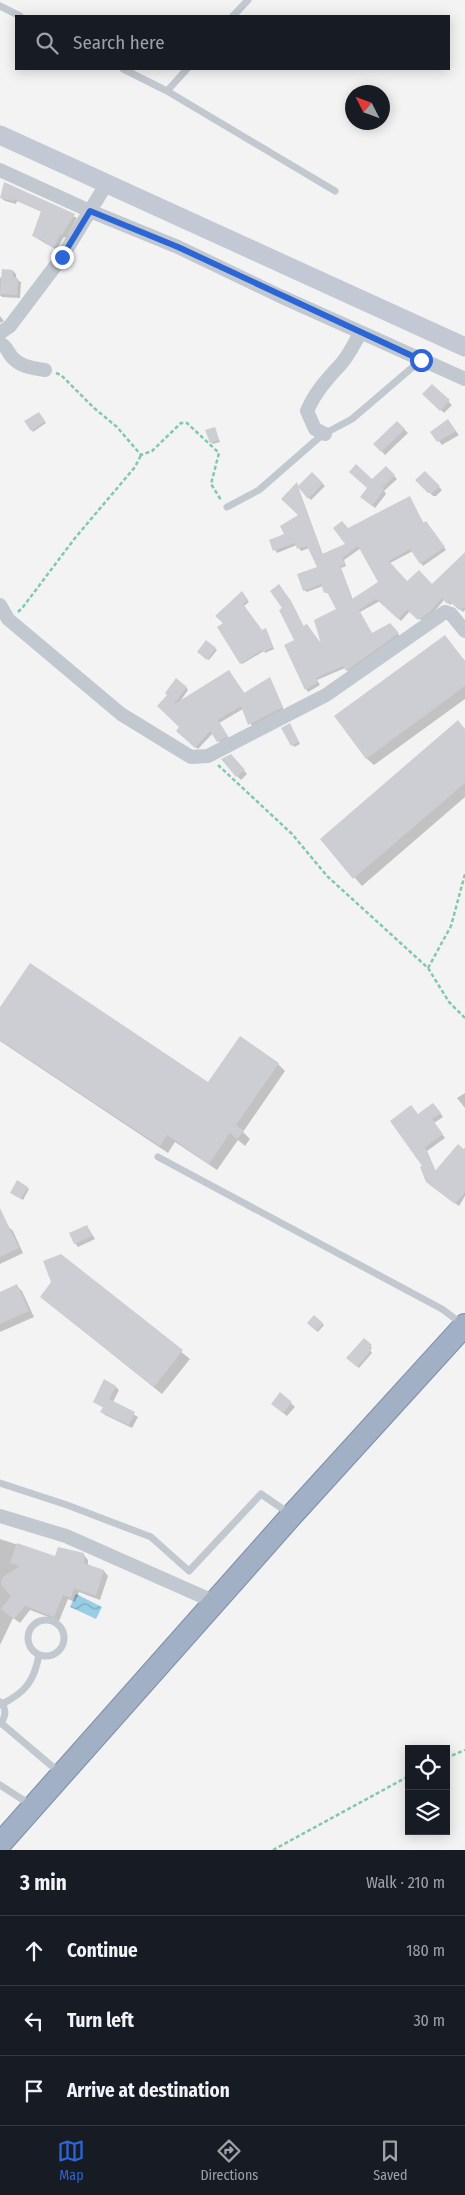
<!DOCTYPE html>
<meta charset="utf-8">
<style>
body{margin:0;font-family:"Fira Sans Condensed",sans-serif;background:#242831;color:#f1f3f6}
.controls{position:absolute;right:15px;bottom:15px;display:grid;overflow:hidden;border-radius:0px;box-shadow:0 2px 12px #0003}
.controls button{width:45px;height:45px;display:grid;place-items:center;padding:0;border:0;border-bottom:1px solid #363941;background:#171b24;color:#f1f3f6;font:25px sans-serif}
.compass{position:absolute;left:345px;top:85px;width:45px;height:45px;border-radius:50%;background:#171b24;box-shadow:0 2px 12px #0003;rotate:312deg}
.stop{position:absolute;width:15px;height:15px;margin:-11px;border:4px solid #2c65d5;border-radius:50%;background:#fff}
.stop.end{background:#2c65d5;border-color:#fff;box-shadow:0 1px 5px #0008}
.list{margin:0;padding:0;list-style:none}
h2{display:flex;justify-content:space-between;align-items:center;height:65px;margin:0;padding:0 20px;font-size:21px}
h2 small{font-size:16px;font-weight:400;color:#9ea1a6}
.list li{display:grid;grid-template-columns:32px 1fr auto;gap:15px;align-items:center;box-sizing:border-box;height:70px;padding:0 20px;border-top:1px solid #363941}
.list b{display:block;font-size:19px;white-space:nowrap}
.list em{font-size:16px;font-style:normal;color:#9ea1a6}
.icon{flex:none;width:28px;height:28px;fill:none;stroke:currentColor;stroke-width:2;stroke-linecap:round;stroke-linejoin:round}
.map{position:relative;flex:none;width:465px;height:1850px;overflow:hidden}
.search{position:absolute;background:#171b24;box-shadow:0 2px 12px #0003;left:15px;right:15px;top:15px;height:55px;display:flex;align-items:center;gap:12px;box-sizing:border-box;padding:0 18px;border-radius:0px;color:#9ea1a6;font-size:19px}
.sheet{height:275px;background:#171b24}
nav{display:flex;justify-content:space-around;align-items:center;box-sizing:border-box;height:70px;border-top:1px solid #363941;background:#171b24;font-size:14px;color:#9ea1a6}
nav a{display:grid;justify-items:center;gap:2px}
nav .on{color:#2c65d5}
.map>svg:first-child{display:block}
.water{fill:url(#water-waves)}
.shadow{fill:#0003;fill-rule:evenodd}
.building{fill:#cdced4;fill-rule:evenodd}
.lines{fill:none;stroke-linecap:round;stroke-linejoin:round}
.trunk-casing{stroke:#7a8ca8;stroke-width:24}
.path{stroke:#81c8ac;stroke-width:2.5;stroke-dasharray:4 2.5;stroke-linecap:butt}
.service{stroke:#c2c8cf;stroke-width:7}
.minor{stroke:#c2c8cf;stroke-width:14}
.secondary{stroke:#c2c9d4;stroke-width:19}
.trunk{stroke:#a2b0c5;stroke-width:22}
.route{stroke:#2c65d5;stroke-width:6}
</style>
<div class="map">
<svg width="465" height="1850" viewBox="0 0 465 1850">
<defs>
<pattern id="water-waves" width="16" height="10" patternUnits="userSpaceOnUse" patternTransform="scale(1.25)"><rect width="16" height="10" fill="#98cee5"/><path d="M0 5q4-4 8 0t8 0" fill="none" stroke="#7eaabd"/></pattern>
</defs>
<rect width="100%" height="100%" fill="#f4f3f3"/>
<path class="water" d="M76,1594l26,13 -6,12 -26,-12z"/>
<path class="shadow" d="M5,183l72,35 -11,20 -2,-1 -7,13 -24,-14 9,-24 -25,-11 -1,3 -11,-3 -4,-3z
M13,271l3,3v5l5,3 -1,16 -18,-1 -2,-2v-17z
M0,316l4,5 -4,2z
M432,386l20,19 -8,8 -20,-19z
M40,415l6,8 -13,9 -1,-2z
M397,422l11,11 -23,22 -10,-11z
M451,425l8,10 -17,10 -10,-13z
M215,428l5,14 -7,2 -2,-2z
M386,467l11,12 -13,12 2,3 -11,14 -10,-9 7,-18z
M425,473l17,17 -6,6h-3l-16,-16z
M312,474l13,12 -14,14 -12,-13z
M297,484l26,71 24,-11 1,-14 62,-32 14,26 4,1 18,25 -23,16 -10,-15 -23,12 17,20 25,3 33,-32v56l-2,2 -11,-9 -2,2 -5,-6 -13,15 -10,7 -12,-10 -9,10 -21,-20 -20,11 12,22 18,-9 10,11 -51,36 -4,-4 -28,12 3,5 -12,7 -9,-15 2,-1 -5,-35 -12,-32 -3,-21 12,17 11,22 5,1 15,19 13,-37 -8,-16 -4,-2 -2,-6 -16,6 -3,-2 14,-22 -9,-20 -8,3 -4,-6 -20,8 -7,-12 16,-7 14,-18zM361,548l18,34 -26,18 -12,-32 5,-2 -2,-6z
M242,593l7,9 -5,4 18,25h5l7,18 -9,4 -1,-2 -22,13 -18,-40z
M445,636l20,25v38l-91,66 -8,-7z
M206,642l11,8 -8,10 -11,-8z
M229,671l16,23 25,-15 14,31 -32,16 -9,-17 -24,14 10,15 -9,5 -7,-10 -15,16 -20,-18 3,-4 -22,-21 27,-19 2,3 -9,13z
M290,725l10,19 -6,3 -11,-19z
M465,729v68l-103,89 -41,-47z
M234,759l13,15 -6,6 -4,-4z
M0,1010l209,74 69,-20 7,7 -42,61 7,7 -5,7 -7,-6 -21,30 -42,-28 -7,11 -168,-112z
M465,1093v15l-8,-10z
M436,1107l7,10 -9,6 11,15 -18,13 9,21 29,-24v48l-6,10 -29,-21 -6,-19 -6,-50z
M27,1188l2,1 -6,11 -10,-6z
M8,1226l5,5 10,22 -23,11v-33z
M87,1226l8,13 -17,8 -3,-4z
M61,1255l129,104 -28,35 -121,-97 11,-14z
M17,1286l5,5 12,26 -34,15v-39z
M314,1316l10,9 -6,7 -10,-9z
M364,1340l8,8 -2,2 2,3 -13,15 -11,-10z
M116,1387l3,3 -6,12 25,15 -6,11 -27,-13 -3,-3 2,-4 -10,-6z
M291,1403l4,4 -8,9 -11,-9z
M0,1539l55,18 28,-3 5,6v6l16,5 4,5 -8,24 -21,-8 -4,10 -7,-3 -9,22 -29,-11 -10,13 -7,-5 -13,27z"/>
<path class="building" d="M4,182l71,32 -13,21 -2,-1 -6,14 -10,-5 1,-2 -13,-5 9,-25 -27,-12 -1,2 -13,-3z
M2,269l11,1v7l5,1 -1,17 -17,-1z
M432,384l18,16 -10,11 -18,-17z
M39,412l6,9 -14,10 -7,-10z
M448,419l8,12 -19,11 -7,-10z
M397,421l8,8 -24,23 -8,-8z
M215,427l4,13 -9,3 -5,-13z
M356,464l16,15 14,-13 9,9 -13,13 2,2 -12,16 -12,-9 7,-9 -18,-16z
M425,471l15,15 -8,7h-4l-13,-13z
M312,472l11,11 -15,16 -10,-12 24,67 23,-10 -12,-16 9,-7 6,7 62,-32 13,27 3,-2 19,26 -25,17 -10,-15 -21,12 18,20 12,-11 13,14 33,-32v55l-6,3 -10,-9 -2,3 -5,-6 -12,14 -12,8 -11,-10 -9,9 -22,-20 -17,11 13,23 18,-10 9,10 -53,38 -3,-5 -27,12 2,4 -13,8 -21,-45 10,-5 -15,-30 3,-2 -12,-17 9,-7 12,17 12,25 4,-2 14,20 -7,-24 22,-11 -9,-17 -3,1 -3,-9 -18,7 -6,-17 20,-7 -10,-21 -10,3 -2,-6 -22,8 -4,-11 15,-6 -4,-8 18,-11 -17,-16 16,-17 1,4zM358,546l20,36 -26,17 -12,-33 5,-2 -3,-6z
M242,591l6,9 -5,4 19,26 4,-2 7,19 -10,5 -1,-2 -22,14 -23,-37 6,-4 -8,-7z
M445,635l20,27v24l-99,73 -32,-43z
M206,640l10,8 -9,12 -10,-8z
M229,670l15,23 26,-16 13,30 -35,18 -7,-19 -23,14 10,16 -11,6 -7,-11 -15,17 -19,-17 3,-4 -22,-21 10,-11 -2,-2 11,-15 11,9 -14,18z
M458,720l7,9v54l-112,96 -33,-40z
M290,723l9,19 -8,4 -10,-18z
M231,754l14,16 -9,7 -15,-18z
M30,963l178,119 32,-46 39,27 -43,62 8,6 -7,8 -7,-6 -21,31 -42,-29 -7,11 -160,-106v-33z
M433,1103l8,10 -9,6 11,15 -18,13 10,24 23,-27 7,6v42l-10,12 -29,-22 -6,-15 2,-1 -32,-45 21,-16 7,9z
M17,1180l11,7 -7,12 -11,-6z
M0,1208l19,40 -19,9z
M87,1225l5,11 -18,8 -5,-11z
M61,1254l122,96 -29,37 -114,-90 11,-15 -8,-21z
M17,1284l12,27 -29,13v-32z
M314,1315l9,8 -7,8 -9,-8z
M364,1338l8,7 -3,3 2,2 -14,17 -11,-9z
M104,1379l12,7 -7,13 26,13 -6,13 -29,-13 3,-5 -10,-5z
M280,1392l12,10 -9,11 -12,-9z
M17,1543l38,13 3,-9 26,6v10l20,7 -8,26 -22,-8 -3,10 -8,-3 -9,22 -29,-11 -11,13 -13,-10 10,-13 -9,-10 -1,-4 2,-5 17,-11 -10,-3z"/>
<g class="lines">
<defs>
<path id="trunk" d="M0,1844l292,-329 173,-190"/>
</defs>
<use href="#trunk" class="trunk-casing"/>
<path class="path" d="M56,373l5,2 33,33 23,19 24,28 11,-4 29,-28h6l32,30 -8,31 10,16
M18,612l5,-5 52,-69 60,-71 6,-12
M218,765l74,69 35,42 101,92 21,34 16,16
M428,968l23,-42 14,-52
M446,1758l19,-8
M273,1850l136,-74"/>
<path class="service" d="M0,6l20,10
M233,16l15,-16
M123,69l44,22 168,100
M167,91l20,-22
M227,507l32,-17 63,-55 30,-16 69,-59
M158,1157l284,152 20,15
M0,1483l67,22 84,32 38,34 72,-77 29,20
M28 1638a18 18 0 1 1 36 0a18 18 0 1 1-36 0Z
M2,1704c24,-12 32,-23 37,-49
M1,1723l59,50
M0,1724c6,-7 7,-15 0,-22
M0,1785l31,20"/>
<path class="minor" d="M0,170l90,41 88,36 102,49 185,83
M0,333l10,-7 52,-69 45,-74
M0,343c6,3 7,7 11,13 9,11 21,12 34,14
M325,434l-10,-5 -8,-18c8,-19 21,-33 34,-47 7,-8 12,-18 17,-27
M0,605l8,14 113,95 70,43 17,-1 118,-61 119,-83 6,2 14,17
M0,1516l66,20 149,66"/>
<path class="secondary" d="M0,135l465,212"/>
<use href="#trunk" class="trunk"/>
</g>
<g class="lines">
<path class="route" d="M62,257l28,-46 88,36 243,113"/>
</g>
</svg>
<div class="controls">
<button><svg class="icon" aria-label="locate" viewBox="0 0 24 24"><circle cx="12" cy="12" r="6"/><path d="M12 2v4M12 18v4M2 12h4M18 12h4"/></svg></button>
<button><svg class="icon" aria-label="layers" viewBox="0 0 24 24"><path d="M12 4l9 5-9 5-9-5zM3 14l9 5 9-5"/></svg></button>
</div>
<svg class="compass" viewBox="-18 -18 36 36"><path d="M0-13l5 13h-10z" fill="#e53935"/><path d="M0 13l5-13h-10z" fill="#9ea1a6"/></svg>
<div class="stop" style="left:421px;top:360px"></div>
<div class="stop end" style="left:62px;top:257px"></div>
<div class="search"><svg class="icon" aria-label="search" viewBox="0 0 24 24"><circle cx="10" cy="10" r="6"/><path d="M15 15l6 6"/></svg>Search here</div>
</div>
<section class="sheet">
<h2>3 min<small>Walk · 210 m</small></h2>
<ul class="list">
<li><svg class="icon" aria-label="ahead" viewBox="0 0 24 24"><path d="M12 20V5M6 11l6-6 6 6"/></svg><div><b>Continue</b></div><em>180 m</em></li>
<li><svg class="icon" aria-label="left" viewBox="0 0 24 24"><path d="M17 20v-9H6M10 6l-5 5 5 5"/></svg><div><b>Turn left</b></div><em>30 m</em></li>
<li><svg class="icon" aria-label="arrive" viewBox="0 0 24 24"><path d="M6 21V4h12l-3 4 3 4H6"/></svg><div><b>Arrive at destination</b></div></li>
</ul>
</section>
<nav>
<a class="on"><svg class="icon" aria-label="map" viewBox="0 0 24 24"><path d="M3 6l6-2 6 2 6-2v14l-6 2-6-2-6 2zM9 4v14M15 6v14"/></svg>Map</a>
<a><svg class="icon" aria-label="directions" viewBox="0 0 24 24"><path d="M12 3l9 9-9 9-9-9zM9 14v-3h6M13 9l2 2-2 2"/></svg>Directions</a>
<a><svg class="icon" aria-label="saved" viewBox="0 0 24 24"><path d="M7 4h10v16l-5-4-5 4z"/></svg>Saved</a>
</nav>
